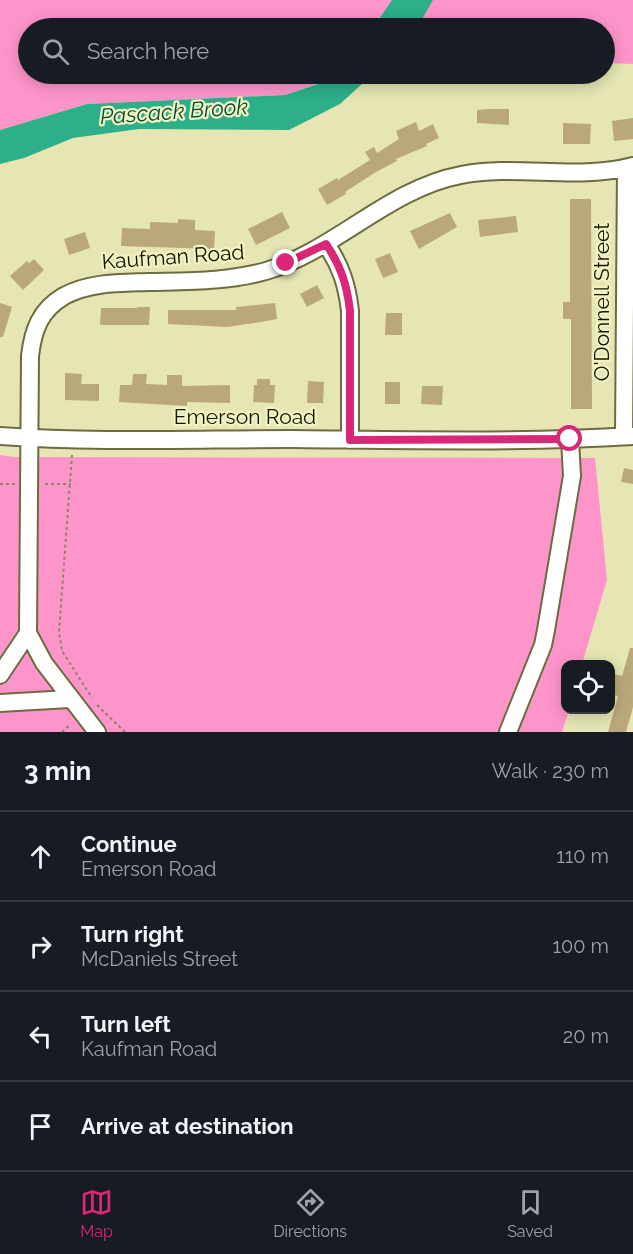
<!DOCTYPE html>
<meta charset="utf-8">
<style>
body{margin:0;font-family:Raleway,sans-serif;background:#242831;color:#f1f3f6}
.controls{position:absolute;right:18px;bottom:18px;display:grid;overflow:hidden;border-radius:12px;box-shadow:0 3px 15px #0003}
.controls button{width:54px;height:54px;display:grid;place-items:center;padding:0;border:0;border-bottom:2px solid #363941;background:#171b24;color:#f1f3f6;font:30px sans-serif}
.stop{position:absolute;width:18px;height:18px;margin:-14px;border:4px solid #db2777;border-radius:50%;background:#fff}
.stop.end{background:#db2777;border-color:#fff;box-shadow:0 2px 6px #0008}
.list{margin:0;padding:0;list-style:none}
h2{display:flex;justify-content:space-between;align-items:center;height:78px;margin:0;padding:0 24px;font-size:26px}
h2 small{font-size:20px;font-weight:400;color:#9ea1a6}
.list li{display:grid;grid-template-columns:39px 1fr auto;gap:18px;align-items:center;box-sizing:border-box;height:90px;padding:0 24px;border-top:2px solid #363941}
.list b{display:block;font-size:22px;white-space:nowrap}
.list p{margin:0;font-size:20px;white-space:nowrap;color:#9ea1a6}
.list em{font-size:20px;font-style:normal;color:#9ea1a6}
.icon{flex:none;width:33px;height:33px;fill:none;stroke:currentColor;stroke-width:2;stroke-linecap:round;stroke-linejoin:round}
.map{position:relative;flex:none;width:633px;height:732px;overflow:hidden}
.search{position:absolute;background:#171b24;box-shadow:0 3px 15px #0003;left:18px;right:18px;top:18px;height:66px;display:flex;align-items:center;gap:15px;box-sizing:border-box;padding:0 21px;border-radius:33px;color:#9ea1a6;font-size:22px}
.sheet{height:438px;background:#171b24}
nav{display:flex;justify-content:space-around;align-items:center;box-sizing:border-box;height:84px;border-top:2px solid #363941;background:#171b24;font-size:16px;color:#9ea1a6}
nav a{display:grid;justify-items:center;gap:3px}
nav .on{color:#db2777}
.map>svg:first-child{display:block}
.green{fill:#fd95cb}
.water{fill:#2db089}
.building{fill:#bba87a}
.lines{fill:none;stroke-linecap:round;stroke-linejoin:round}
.minor-casing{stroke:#6c6c3f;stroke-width:20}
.path{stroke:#878763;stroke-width:2;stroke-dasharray:3 3;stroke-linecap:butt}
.minor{stroke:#fff;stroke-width:16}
.route{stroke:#db2777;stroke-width:8}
.labels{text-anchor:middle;stroke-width:4.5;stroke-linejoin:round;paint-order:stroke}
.street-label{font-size:21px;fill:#131302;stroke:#f2f3c0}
.water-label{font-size:22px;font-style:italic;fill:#024d39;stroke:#f2f3c0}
</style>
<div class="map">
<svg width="633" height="732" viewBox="0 0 633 732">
<rect width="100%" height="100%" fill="#e5e6b3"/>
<path class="green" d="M0,0h633v64l-28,-1 -1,-35h-576v46h317l-60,21 -198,9 -87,26z
M0,455l13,2 582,1 12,122 -25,84h-16v46h3l-7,22h-562z"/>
<path class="water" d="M392,0h41l-16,28h-44z
M329,74h44l-33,30 -51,26 -150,-1 -66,9 -49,20 -24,6v-34l87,-26 198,-9 33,-11z"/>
<path class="building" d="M488,109h21v16l-32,-2v-13z
M633,118v21l-19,2 -2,-20z
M416,122l3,9 14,-7 6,14 -13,6 1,2 -31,13 1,2 -21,11 -31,20 1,2 -19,11 -9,-16 19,-11 1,2 32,-20 -5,-8 9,-5 3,6 22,-14 -3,-8z
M563,123l28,1 -1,20h-27z
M570,199h21l1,210h-21v-90h-8v-17h7z
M282,212l8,16 -34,17 -8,-16z
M450,213l7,14 -38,22 -9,-18z
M516,216l2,16 -38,5 -2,-17z
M178,219l17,1v10l20,1 -1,18 -93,-3 1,-18 28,1v-7l28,1z
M85,232l5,16 -21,7 -5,-16z
M390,253l8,19 -15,6 -8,-19z
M34,259l10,11 -21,20 -13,-14 17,-15 2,2z
M317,285l7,13 -17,9 -7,-13z
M0,303l12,4 -9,30h-3z
M275,303l2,16 -16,3 -34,5 -59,-3v-14h68v-3z
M137,307h13l-1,18h-49l1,-17h36z
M386,313h16v22h-17z
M65,373l17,1 -1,10h18v17l-34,-1z
M133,374h14l-1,10 21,1v-10h15v11l48,-1v18l-43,-1v4l-68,-4 1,-17h12z
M257,379h13v6h5l-1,18 -21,-1 1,-17h3z
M308,381l16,1 -1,21h-16z
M385,382h15v22h-15z
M422,386h21l-1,19 -21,-1z
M624,468l9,2v14l-12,-2z
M630,648h3v59l-7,25h-18l10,-36 -8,-2v-7l4,-13 8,2z"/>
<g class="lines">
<defs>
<path id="minor" d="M326,244c15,22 21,41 24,67v129
M0,436c97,7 195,3 291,3 114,1 229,4 342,-3
M624,436l2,-268
M0,675l28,-42
M0,703l69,-4
M97,732l-53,-69 -16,-30 2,-277c3,-26 10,-46 34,-60 26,-14 56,-13 84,-14 40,-1 79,0 118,-11 70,-21 122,-82 195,-96 56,-11 116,6 172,-9
M508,732l35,-87 3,-15 26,-154 -2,-37"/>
</defs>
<use href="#minor" class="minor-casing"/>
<path class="path" d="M72,455l-13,177 3,19 30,47
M0,484h15
M45,484h26
M97,705l28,27
M62,732l9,-8"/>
<use href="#minor" class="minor"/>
</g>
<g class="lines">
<path class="route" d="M286,263l40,-19c15,22 21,41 24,67v129l220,-1"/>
</g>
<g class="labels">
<g class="street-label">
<text transform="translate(173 257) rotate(-4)" y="7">Kaufman Road</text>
<text transform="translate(602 302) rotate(-90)" y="7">O'Donnell Street</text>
<text x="245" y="424">Emerson Road</text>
</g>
<g class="water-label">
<text transform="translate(174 111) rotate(-4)" y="8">Pascack Brook</text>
</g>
</g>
</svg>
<div class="controls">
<button><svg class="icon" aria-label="locate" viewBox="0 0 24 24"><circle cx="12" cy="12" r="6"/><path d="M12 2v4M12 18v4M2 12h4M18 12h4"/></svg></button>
</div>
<div class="stop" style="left:570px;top:439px"></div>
<div class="stop end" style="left:286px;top:263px"></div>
<div class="search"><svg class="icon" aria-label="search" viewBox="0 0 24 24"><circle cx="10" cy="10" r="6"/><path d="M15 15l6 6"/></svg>Search here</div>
</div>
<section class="sheet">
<h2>3 min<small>Walk · 230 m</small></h2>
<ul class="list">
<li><svg class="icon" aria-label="ahead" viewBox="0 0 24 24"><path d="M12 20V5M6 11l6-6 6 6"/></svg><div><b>Continue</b><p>Emerson Road</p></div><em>110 m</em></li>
<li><svg class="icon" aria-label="right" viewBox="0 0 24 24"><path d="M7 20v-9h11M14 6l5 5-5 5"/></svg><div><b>Turn right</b><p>McDaniels Street</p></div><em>100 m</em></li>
<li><svg class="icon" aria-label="left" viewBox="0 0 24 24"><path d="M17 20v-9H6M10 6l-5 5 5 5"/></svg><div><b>Turn left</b><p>Kaufman Road</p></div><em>20 m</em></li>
<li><svg class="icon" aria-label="arrive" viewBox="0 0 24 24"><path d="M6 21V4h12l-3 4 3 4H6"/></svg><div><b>Arrive at destination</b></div></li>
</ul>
</section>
<nav>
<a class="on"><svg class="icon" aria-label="map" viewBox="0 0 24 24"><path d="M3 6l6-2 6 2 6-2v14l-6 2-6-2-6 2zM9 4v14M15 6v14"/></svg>Map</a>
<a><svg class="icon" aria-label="directions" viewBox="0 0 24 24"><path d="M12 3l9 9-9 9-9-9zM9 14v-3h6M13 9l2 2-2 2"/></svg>Directions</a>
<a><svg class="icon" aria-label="saved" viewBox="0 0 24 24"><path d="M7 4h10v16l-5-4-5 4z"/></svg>Saved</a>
</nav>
